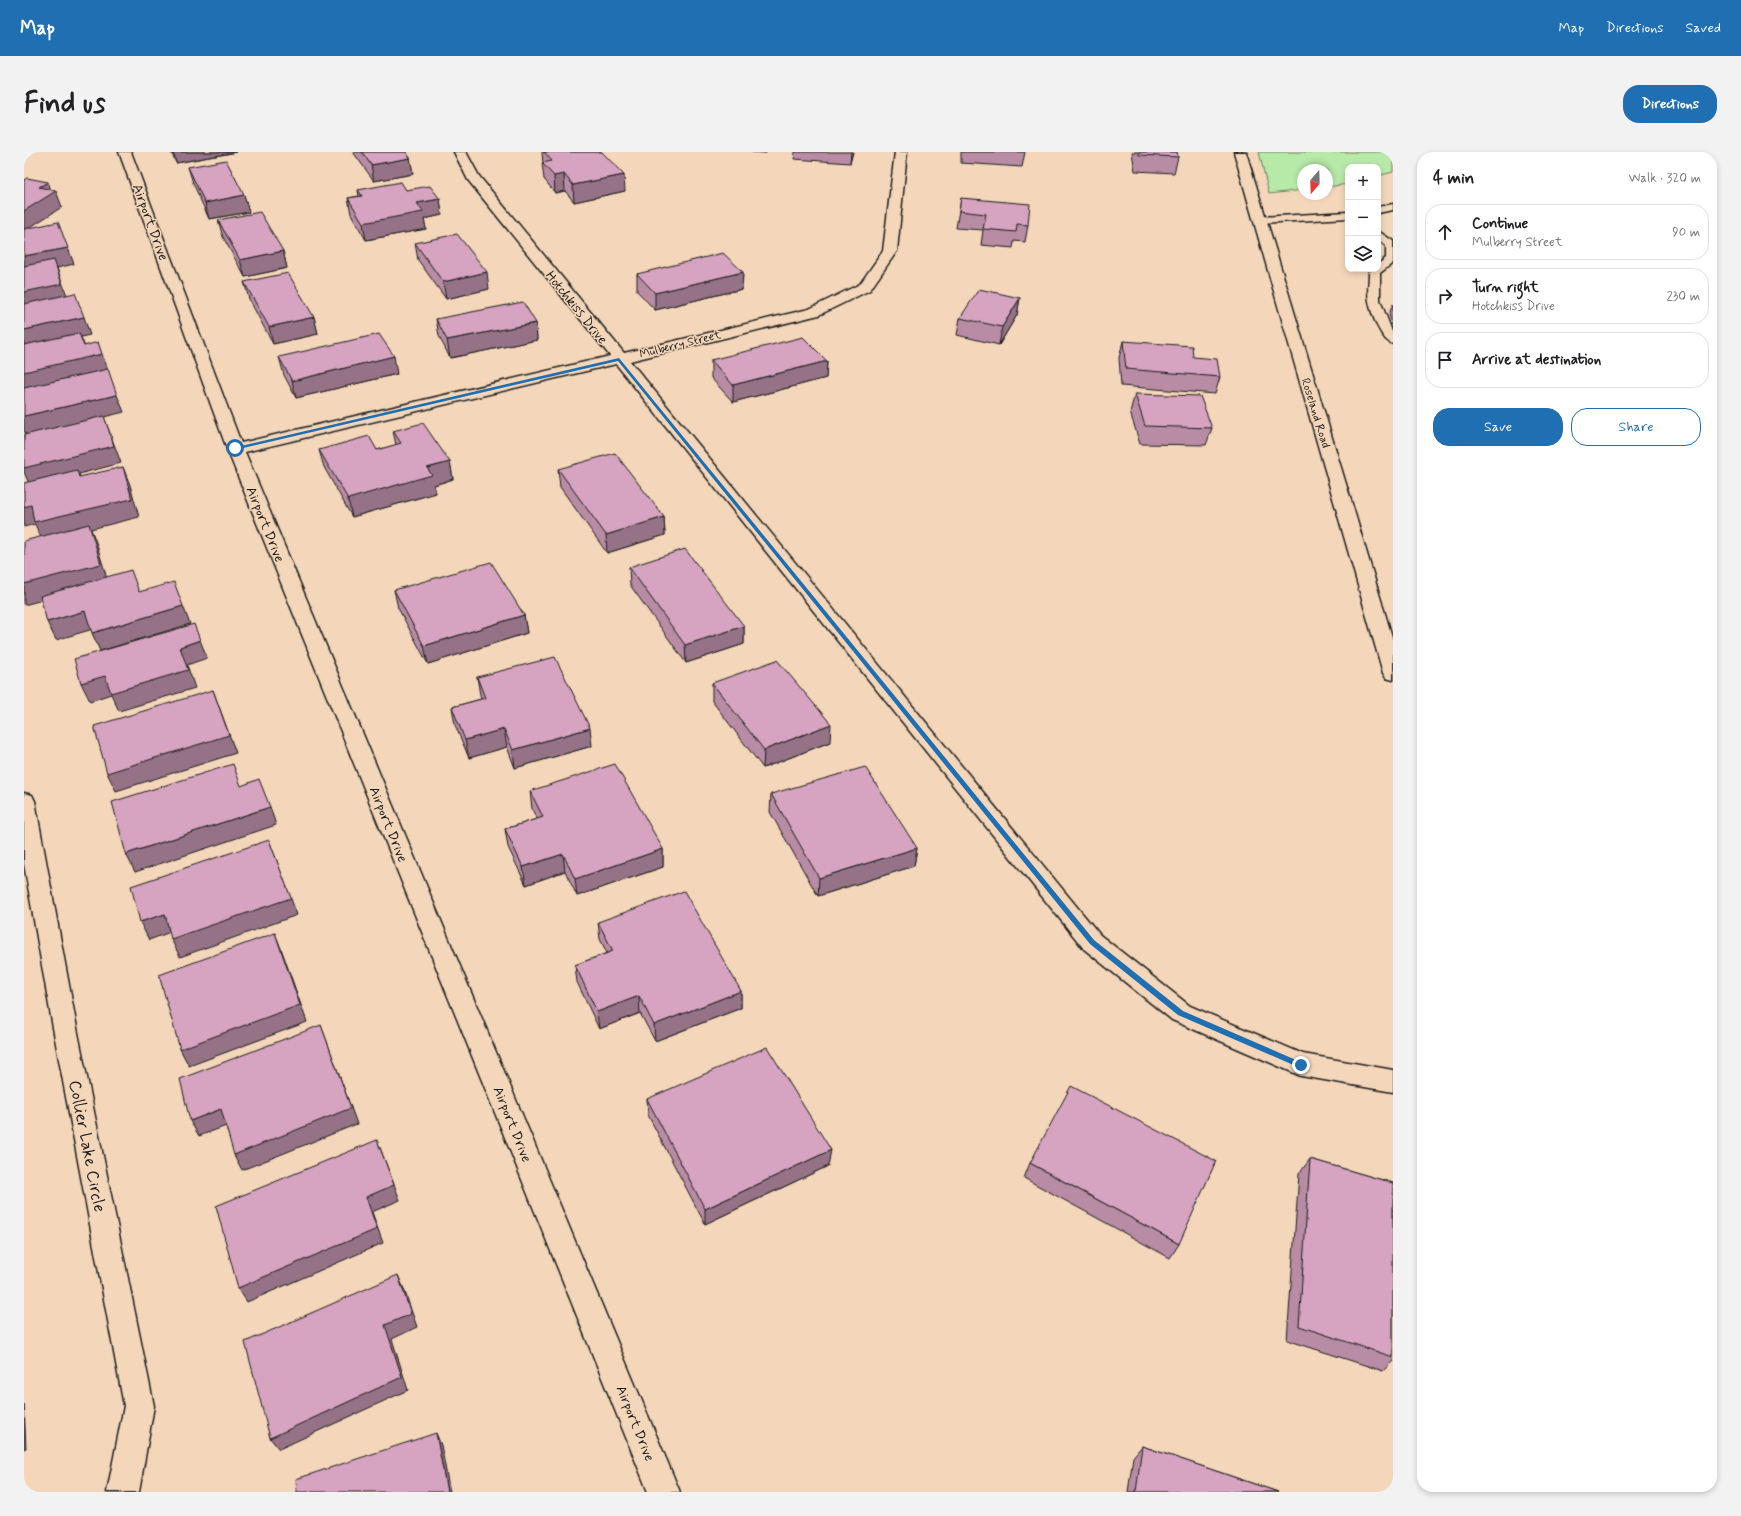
<!DOCTYPE html>
<meta charset="utf-8">
<style>
body{margin:0;font-family:Mynerve,sans-serif;background:#f2f2f2;color:#202124}
.controls{position:absolute;right:12px;top:12px;display:grid;overflow:hidden;border-radius:8px;box-shadow:0 2px 6px #0003}
.controls button{width:36px;height:36px;display:grid;place-items:center;padding:0;border:0;border-bottom:1px solid #e0e0e0;background:#fff;color:#202124;font:20px sans-serif}
.compass{position:absolute;left:1273px;top:12px;width:36px;height:36px;border-radius:50%;background:#fff;box-shadow:0 2px 6px #0003;rotate:199deg}
.stop{position:absolute;width:12px;height:12px;margin:-9px;border:3px solid #1f6fb2;border-radius:50%;background:#fff}
.stop.end{background:#1f6fb2;border-color:#fff;box-shadow:0 1px 4px #0008}
.list{margin:0;padding:0;list-style:none}
h2{display:flex;justify-content:space-between;align-items:center;height:52px;margin:0;padding:0 16px;font-size:17px}
h2 small{font-size:13px;font-weight:400;color:#757577}
.list li{display:grid;grid-template-columns:26px 1fr auto;gap:12px;align-items:center;box-sizing:border-box;height:56px;margin:0 8px 8px;padding:0 8px;border:1px solid #e0e0e0;border-radius:16px}
.list b{display:block;font-size:15px;white-space:nowrap}
.list p{margin:0;font-size:13px;white-space:nowrap;color:#757577}
.list em{font-size:13px;font-style:normal;color:#757577}
.actions{display:flex;gap:8px;padding:12px 16px}
.actions a{flex:1;padding:9px 0;border:1px solid #1f6fb2;border-radius:16px;text-align:center;font-size:14px;color:#1f6fb2}
.actions .main{background:#1f6fb2;color:#fff}
.icon{flex:none;width:22px;height:22px;fill:none;stroke:currentColor;stroke-width:2;stroke-linecap:round;stroke-linejoin:round}
.map{position:relative;flex:none;width:1369px;height:1340px;overflow:hidden;border-radius:16px}
header{display:flex;align-items:center;gap:24px;box-sizing:border-box;height:56px;padding:0 20px;background:#1f6fb2;color:#fff}
header strong{font-size:19px}
nav{display:flex;gap:22px;margin-inline-start:auto;font-size:14px}
.intro{display:flex;align-items:center;justify-content:space-between;box-sizing:border-box;height:96px;padding:0 24px}
h1{margin:0;font-size:28px}
.button{padding:10px 18px;border-radius:16px;background:#1f6fb2;color:#fff;font-size:14px;font-weight:700}
main{display:flex;gap:24px;padding:0 24px}
aside{flex:1;background:#fff;border-radius:16px;box-shadow:0 2px 6px #0003}
.map>svg:first-child{display:block}
.green{fill:#b7e9a9;stroke:#6a8262}
.lines{fill:none;stroke-linecap:round;stroke-linejoin:round}
.lane-casing{stroke:#1c1c1c;stroke-width:3}
.street-casing{stroke:#1c1c1c;stroke-width:3}
.secondary-casing{stroke:#1c1c1c;stroke-width:3}
.lane{fill:#f4d7ba;fill-rule:evenodd}
.street{fill:#f4d7ba;fill-rule:evenodd}
.secondary{fill:#f4d7ba;fill-rule:evenodd}
.wall{fill:#b88ca5;stroke:#1c1c1c}
.shaded-wall{fill:#967286;stroke:#1c1c1c}
.building{fill:#d6a3c0;stroke:#1c1c1c}
.route{fill:#1f6fb2}
.labels{text-anchor:middle;stroke-width:3;stroke-linejoin:round;paint-order:stroke}
.far-street-label{font-size:12px;fill:#1c1c1c;stroke:#f4d7ba}
.street-label{font-size:14px;fill:#1c1c1c;stroke:#f4d7ba}
.near-street-label{font-size:17px;fill:#1c1c1c;stroke:#f4d7ba}
</style>
<header>
<strong>Map</strong>
<nav><a>Map</a><a>Directions</a><a>Saved</a></nav>
</header>
<div class="intro"><h1>Find us</h1><a class="button">Directions</a></div>
<main>
<div class="map">
<svg width="1369" height="1340" viewBox="0 0 1369 1340">
<rect width="100%" height="100%" fill="#f4d7ba"/>
<filter id="ink" filterUnits="userSpaceOnUse"><feTurbulence type="fractalNoise" baseFrequency=".025" numOctaves="2"/><feDisplacementMap in="SourceGraphic" scale="8" xChannelSelector="R" yChannelSelector="G"/><feConvolveMatrix kernelMatrix="1 2 1 2 8 2 1 2 1" color-interpolation-filters="sRGB"/></filter>
<g filter="url(#ink)">
<path class="green" d="M1235,0h134v20l-15,4v-9h-30v17l-21,3v-17h-24v20l-34,4z"/>
<g class="lines">
<defs>
<path id="lane" d="M1369,52v6l-15,3v-6z
M1324,60v6l-89,5 -5,-3 5,-3z
M1354,79l15,10v22l-13,10v27l13,34v10c-12,-3 -22,-31 -24,-43 -2,-9 0,-20 0,-29l3,-3h6v-5l8,-6v-12l-8,-7z"/>
<path id="street" d="M95,0h12l110,291 369,-87 -142,-176 -14,-28h12l13,24 145,177 185,-44 51,-25 23,-33 12,-99h12l-10,99 -27,39 -51,25 -189,46 470,574 90,71 113,48 90,16v22l-92,-16 -129,-56 -88,-71 -468,-585 -371,88 435,1040h-32l-421,-1043z
M0,641l8,2 3,6 42,227 77,378 -15,86h-32l17,-86 -71,-378 -29,-164z"/>
<path id="secondary" d="M1210,0h12l147,488v40l-7,-2 -3,-5z"/>
</defs>
<use href="#lane" class="lane-casing"/>
<use href="#street" class="street-casing"/>
<use href="#secondary" class="secondary-casing"/>
<use href="#lane" class="lane"/>
<use href="#street" class="street"/>
<use href="#secondary" class="secondary"/>
</g>
<path class="wall" d="M147,0h66l-61,11z
M329,0h53l4,6 3,16 -39,7z
M518,0h60l23,39 -51,11 -9,-11 -10,2 -11,-14 -2,-16h1z
M728,0h15l-1,1z
M771,0h58l-3,11 -56,-4z
M937,0h64l-3,15 -61,-4z
M1108,0h45l1,5 -4,16 -39,-2z
M164,15l56,28 5,17 -40,7 -16,-36z
M334,38h48l34,9 2,16 -18,4 2,10 -60,11 -15,-26 -3,-16 11,-2z
M937,46l67,27 -3,17 -11,-1 -1,7 -32,-3 2,-15 -27,-2z
M194,68l65,31 4,17 -42,9 -22,-40z
M391,91l74,46 -43,10 -28,-39z
M719,120l-1,17 -87,21 -18,-19v-17z
M220,130l70,35 4,17 -45,10 -24,-45z
M996,146l-3,17 -18,30 -42,-10 3,-17z
M1369,152v23l-4,-13z
M412,167l100,4 1,17 -87,18 -11,-22z
M1099,189l70,16 27,20 -5,17 -94,-8 -2,-28z
M255,205l118,17 -101,24 -12,-23z
M687,208l116,1 -1,17 -93,24 -22,-24z
M1111,242l77,34 -6,17 -66,-1 -10,-32z
M369,279l57,31 3,17 -19,6 2,8 -84,24 -28,-50 -5,-17h58l19,-5z
M534,317l106,48 1,18 -58,18 -47,-66z
M605,415l115,59v18l-58,19 -56,-78z
M370,438l130,25 3,18 -99,31 -30,-56z
M453,525l115,69 -77,22 -8,-21 -38,11 -14,-33 -3,-18 29,-8 -1,-4z
M688,531l118,59 -67,26 -51,-67z
M506,639l133,58v18l-86,29 -12,-25 -39,14 -18,-38 -3,-18 32,-10 -5,-10z
M747,642l146,54 -3,18 -96,30 -48,-84z
M574,770l143,69v17l-86,33 -15,-28 -41,16 -22,-47 -2,-17 32,-12 -7,-14z
M623,947l181,67 -123,58 -57,-109z
M1286,1007l83,24v178l-10,10 -96,-31 12,-166z
M1006,1011l149,81 -9,14 -146,-80z
M1118,1294l136,46h-150l5,-35z"/>
<path class="shaded-wall" d="M149,0h64l-61,11z
M827,0h2l-3,11z
M386,6l3,16 -39,7 -3,-16z
M540,22l1,17 -10,2 -1,-17z
M600,23l1,16 -51,11 -1,-17z
M24,30l4,11 4,-2 6,16 -38,24v-20l15,-24z
M220,43l5,17 -40,7 -4,-16z
M416,47l2,16 -18,4 2,10 -60,11 -3,-17 54,-20z
M44,96l6,16 -17,4 12,33 -45,10v-55z
M259,99l4,17 -42,9 -5,-17z
M463,120l2,17 -43,10 -3,-17z
M719,120l-1,17 -87,21v-17z
M996,146l-3,17 -18,30 3,-18z
M60,165l6,18 -9,2 8,20 13,-3 7,18 -85,19v-61z
M290,165l4,17 -45,10 -4,-17z
M512,171l1,17 -87,18 -3,-18z
M370,204l3,18 -101,24 -4,-17z
M803,209l-1,17 -93,24v-17z
M93,243l7,17 -20,5 17,46 -42,11 6,14 -6,-11 -49,9 -6,-14 2,-37 -2,-5v-14z
M426,310l3,17 -19,6 2,8 -84,24 -4,-18 79,-31z
M99,315l7,18 9,32 -48,12 5,13 12,40 -84,23v-21l18,-44 -7,-16 -11,3v-20z
M640,365l1,18 -58,18 -1,-18z
M159,454l7,18 -90,27 -8,-18z
M61,459l8,18 -37,11 -9,-18z
M500,463l3,18 -99,31 -4,-18z
M720,474v18l-58,19 -1,-18z
M176,488l7,18 -20,7 8,23 -76,23 -8,-17 -21,7 -9,-18 99,-36z
M189,538l23,63 -120,38 -9,-18z
M807,572l-1,18 -67,26 1,-18z
M566,576l2,18 -77,22 -2,-18z
M480,577l3,18 -38,11 -4,-18z
M246,655l6,18 -141,47 -9,-18z
M245,688l28,75 -117,42 -9,-18z
M893,696l-3,18 -96,30 1,-18z
M639,697v18l-86,29 -2,-17z
M539,702l2,17 -39,14 -3,-18z
M141,762l8,17 -24,9 -9,-18z
M251,781l7,18 25,71 -118,44 -9,-17z
M717,839v17l-86,33 -1,-16z
M615,844l1,17 -41,16 -2,-17z
M297,873l36,99 -115,46 -8,-15z
M197,957l8,16 -30,11 -9,-15z
M353,988l23,60 -28,12 11,31 -136,59 -9,-14 128,-91z
M807,998l-3,16 -123,58v-15z
M374,1123l6,14 13,38 -25,12 16,51 -129,59 -9,-11 115,-113z
M0,1252l2,44 -2,1z
M412,1281l5,12 9,47h-3z"/>
<path class="building" d="M338,0h44l4,6 -39,7z
M520,0h58l22,23 -51,10 -9,-11 -10,2 -12,-13 10,-2z
M1115,0h38l1,5 -39,-2z
M202,8l18,35 -39,8 -17,-36z
M3,26l21,4 -9,5 17,4 -32,20v-31z
M377,30l5,8 24,-4 10,13 -23,4 6,9 -60,11 -15,-25 14,-2 -4,-6z
M937,46l69,6 -2,21 -11,-1 -1,8 -33,-3 3,-15 -27,-3z
M236,60l23,39 -43,9 -22,-40z
M34,70l10,26 -44,8v-27z
M433,82l30,38 -44,10 -28,-39z
M699,101l20,19 -88,21 -18,-19z
M30,108l8,24 -38,8v-26z
M264,121l26,44 -45,10 -25,-45z
M955,137l41,9 -18,29 -42,-9z
M51,141l9,24 -60,13v-26z
M499,150l13,21 -89,17 -11,-21z
M55,181l5,13 14,-4 4,12 -78,18v-27z
M355,182l15,22 -102,25 -13,-24z
M779,185l24,24 -94,24 -22,-25z
M1099,189l69,5 1,11 24,2 3,18 -94,-8z
M84,217l9,26 -93,21v-28z
M1111,242l65,2 12,32 -67,-2z
M80,264l10,30 -90,22v-33z
M399,271l27,39 -23,6 5,7 -84,24 -29,-49 50,-14 8,14 24,-7 -8,-12z
M591,301l49,64 -58,18 -48,-66z
M99,315l9,32 -98,23 -3,-17 -7,2v-24l53,-13 2,7z
M65,372l12,40 -77,20v-43z
M661,397l59,77 -59,19 -56,-78z
M467,410l33,53 -100,31 -30,-56z
M107,418l8,22 35,-10 9,24 -91,27 -7,-22 -38,11 -7,-26z
M170,472l6,16 -20,7 8,23 -77,23 -6,-17 -24,7 -7,-24z
M531,505l35,71 -77,22 -9,-21 -39,11 -13,-33 33,-9 -8,-21z
M753,508l54,64 -67,26 -52,-67z
M189,538l16,45 -122,38 -13,-47z
M209,612l8,22 18,-7 11,28 -144,47 -14,-52z
M591,612l48,85 -88,30 -12,-25 -40,13 -18,-38 38,-12 -13,-26z
M841,615l52,81 -98,30 -48,-84z
M245,688l22,58 -120,41 -6,-25 -25,8 -9,-36z
M660,739l57,100 -87,34 -15,-29 -42,16 -22,-47 38,-14 -15,-29z
M251,781l25,72 -120,44 -21,-74z
M297,873l30,83 -117,47 -13,-46 -31,12 -10,-42z
M743,895l64,103 -126,59 -58,-110z
M1047,934l145,75 -37,83 -149,-81z
M353,988l17,45 -28,12 11,32 -139,59 -22,-82z
M1286,1007l83,24v174l-94,-31z
M374,1123l13,39 -26,11 17,52 -132,61 -25,-96z
M412,1281l11,59h-150l-1,-13z
M1118,1294l136,46h-142z"/>
</g>
<path class="route" d="M595,206l475,582 89,71 120,52v4h-5l-120,-52 -88,-71 -472,-583 -383,89 -3,-2z"/>
<g class="labels">
<g class="far-street-label">
<text transform="translate(656 192) rotate(-14)" y="4">Mulberry Street</text>
<text transform="translate(1292 261) rotate(73)" y="4">Roseland Road</text>
</g>
<g class="street-label">
<text transform="translate(127 70) rotate(70)" y="5">Airport Drive</text>
<text transform="translate(553 155) rotate(51)" y="5">Hotchkiss Drive</text>
<text transform="translate(242 372) rotate(68)" y="5">Airport Drive</text>
<text transform="translate(365 672) rotate(68)" y="5">Airport Drive</text>
<text transform="translate(489 972) rotate(68)" y="5">Airport Drive</text>
<text transform="translate(612 1271) rotate(68)" y="5">Airport Drive</text>
</g>
<g class="near-street-label">
<text transform="translate(64 994) rotate(79)" y="6">Collier Lake Circle</text>
</g>
</g>
</svg>
<div class="controls">
<button>+</button>
<button>−</button>
<button><svg class="icon" aria-label="layers" viewBox="0 0 24 24"><path d="M12 4l9 5-9 5-9-5zM3 14l9 5 9-5"/></svg></button>
</div>
<svg class="compass" viewBox="-18 -18 36 36"><path d="M0-13l5 13h-10z" fill="#e53935"/><path d="M0 13l5-13h-10z" fill="#757577"/></svg>
<div class="stop" style="left:211px;top:296px"></div>
<div class="stop end" style="left:1277px;top:913px"></div>
</div>
<aside>
<h2>4 min<small>Walk · 320 m</small></h2>
<ul class="list">
<li><svg class="icon" aria-label="ahead" viewBox="0 0 24 24"><path d="M12 20V5M6 11l6-6 6 6"/></svg><div><b>Continue</b><p>Mulberry Street</p></div><em>90 m</em></li>
<li><svg class="icon" aria-label="right" viewBox="0 0 24 24"><path d="M7 20v-9h11M14 6l5 5-5 5"/></svg><div><b>Turn right</b><p>Hotchkiss Drive</p></div><em>230 m</em></li>
<li><svg class="icon" aria-label="arrive" viewBox="0 0 24 24"><path d="M6 21V4h12l-3 4 3 4H6"/></svg><div><b>Arrive at destination</b></div></li>
</ul>
<div class="actions"><a class="main">Save</a><a>Share</a></div>
</aside>
</main>
